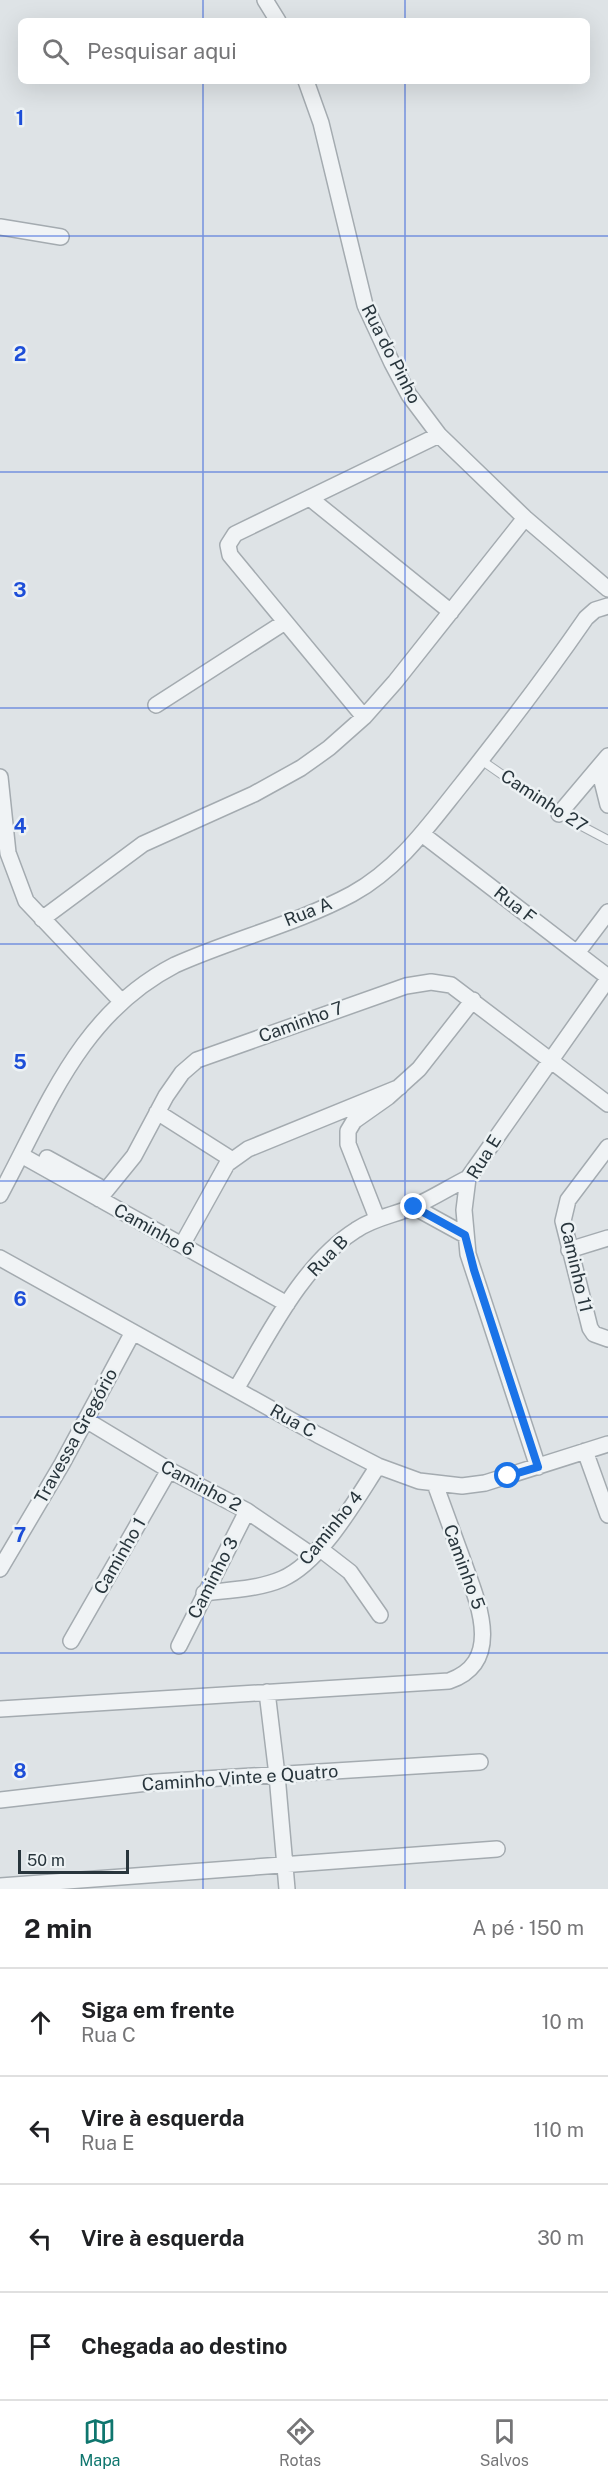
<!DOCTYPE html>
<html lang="pt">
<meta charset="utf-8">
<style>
body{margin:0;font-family:"Public Sans",sans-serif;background:#f2f2f2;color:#202124}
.scale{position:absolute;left:18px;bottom:15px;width:111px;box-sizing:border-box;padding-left:6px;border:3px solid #28353c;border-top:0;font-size:16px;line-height:21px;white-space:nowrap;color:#28353c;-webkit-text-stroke:4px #edf2f4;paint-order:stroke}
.stop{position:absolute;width:18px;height:18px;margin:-14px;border:4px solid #1a73e8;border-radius:50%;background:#fff}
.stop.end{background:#1a73e8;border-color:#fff;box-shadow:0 2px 6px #0008}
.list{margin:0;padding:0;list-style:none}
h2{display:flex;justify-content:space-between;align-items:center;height:78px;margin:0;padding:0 24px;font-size:26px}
h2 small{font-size:20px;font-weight:400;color:#757577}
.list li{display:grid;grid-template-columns:39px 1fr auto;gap:18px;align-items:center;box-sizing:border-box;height:108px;padding:0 24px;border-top:2px solid #e0e0e0}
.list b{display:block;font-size:22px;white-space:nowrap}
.list p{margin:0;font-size:20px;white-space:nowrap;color:#757577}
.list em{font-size:20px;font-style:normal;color:#757577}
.icon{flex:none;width:33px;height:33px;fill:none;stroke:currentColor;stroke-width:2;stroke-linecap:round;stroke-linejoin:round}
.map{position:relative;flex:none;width:608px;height:1889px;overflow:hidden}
.search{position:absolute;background:#fff;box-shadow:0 6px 24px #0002;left:18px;right:18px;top:18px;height:66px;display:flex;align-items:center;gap:15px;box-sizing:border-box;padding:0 21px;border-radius:9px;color:#757577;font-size:22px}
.sheet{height:510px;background:#fff}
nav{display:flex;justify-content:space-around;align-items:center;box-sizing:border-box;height:84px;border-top:2px solid #e0e0e0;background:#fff;font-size:16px;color:#757577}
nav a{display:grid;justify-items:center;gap:3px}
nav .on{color:#0f766e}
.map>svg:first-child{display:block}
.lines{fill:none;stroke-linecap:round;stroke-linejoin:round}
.lane-casing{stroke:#a4abb0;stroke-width:10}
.street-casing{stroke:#a4abb0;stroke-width:18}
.lane{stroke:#f0f3f5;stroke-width:8}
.street{stroke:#f0f3f5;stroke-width:15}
.route{stroke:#1a73e8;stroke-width:8}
.grid{fill:none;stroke:#1d4ed8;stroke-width:1.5;stroke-opacity:0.55}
.labels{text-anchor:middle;stroke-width:5;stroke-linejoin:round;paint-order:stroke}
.street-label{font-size:18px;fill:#28353c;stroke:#edf2f4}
.grid-label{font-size:20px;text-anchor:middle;font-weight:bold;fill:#1d4ed8;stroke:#edf2f4;stroke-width:5;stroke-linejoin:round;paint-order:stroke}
</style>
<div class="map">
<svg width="608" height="1889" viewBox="0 0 608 1889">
<rect width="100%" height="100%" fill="#dee3e6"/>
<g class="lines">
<defs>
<path id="lane" d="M481,760l78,54 49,26"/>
<path id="street" d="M265,0l13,21
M306,81l15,42 44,182 27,58 17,32 30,40 86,83 83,71
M0,227l61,10
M311,499l140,113
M156,705l129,-83
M364,717l-134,-162 -2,-10 7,-11 204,-99
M602,764v17l6,24
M0,777l8,76 18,48 95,100
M559,814l49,-58
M422,834l186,143
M42,919l101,-75 111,-50 47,-26 28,-20 35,-31 31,-35 130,-164
M577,953l31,-41
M157,1112l74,47
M608,1147l-40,53 -5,21 27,107 4,6 14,5
M21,1155l266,149
M47,1158l58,32
M0,1195c48,-89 80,-181 175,-230 58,-26 121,-41 177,-71 46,-25 77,-69 109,-109 43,-54 85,-109 125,-167l9,-8 13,-4
M99,1199l35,-43 32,-60 16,-23 15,-13 209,-74 25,-4 20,3 157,119
M414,1207l51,28
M377,1218l-29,-74v-13l6,-10 34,-24 31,-28 54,-69
M182,1245l45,-81 21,-15 152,-62
M569,1250l39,-12
M0,1258l318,177 60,31 41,15 43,5 23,-3 123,-39
M236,1389c32,-53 66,-125 120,-159 19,-13 40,-15 59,-24 18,-8 35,-19 53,-28
M86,1420l83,50 78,41 66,45
M585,1451l23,64
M538,1467l-70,-213 -4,-44 4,-32 140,-199
M319,1548l31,24 30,43
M0,1569l62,-105 71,-132
M204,1593c26,-3 55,-4 78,-14 39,-17 73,-78 96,-113
M71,1641l98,-171
M179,1646l68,-135
M267,1692l10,83 10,114
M0,1709l449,-28c57,-20 27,-83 13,-123 -9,-25 -18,-49 -27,-74
M0,1800l156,-18 324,-20
M0,1886l497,-37"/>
</defs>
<use href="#lane" class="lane-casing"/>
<use href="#street" class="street-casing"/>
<use href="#lane" class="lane"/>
<use href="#street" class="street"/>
</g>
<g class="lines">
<path class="route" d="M414,1207l51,28 9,35 64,197 -30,9"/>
</g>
<path class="grid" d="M203,0v21M405,0v21M203,81v1808M405,81v1808M0,236h608M0,472h608M0,708h608M0,944h608M0,1181h608M0,1417h608M0,1653h608"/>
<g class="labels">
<g class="street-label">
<text transform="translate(391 354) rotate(63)" y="6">Rua do Pinho</text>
<text transform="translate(544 801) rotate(33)" y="6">Caminho 27</text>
<text transform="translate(515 905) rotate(38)" y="6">Rua F</text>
<text transform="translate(308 912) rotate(-22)" y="6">Rua A</text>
<text transform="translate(301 1022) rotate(-20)" y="6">Caminho 7</text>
<text transform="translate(484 1157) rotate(-58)" y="6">Rua E</text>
<text transform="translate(154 1230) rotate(29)" y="6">Caminho 6</text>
<text transform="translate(328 1256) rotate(-46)" y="6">Rua B</text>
<text transform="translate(576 1267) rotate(77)" y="6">Caminho 11</text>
<text transform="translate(293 1421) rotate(29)" y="6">Rua C</text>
<text transform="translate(76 1436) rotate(-61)" y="6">Travessa Gregório</text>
<text transform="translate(201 1486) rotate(28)" y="6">Caminho 2</text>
<text transform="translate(331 1528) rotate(-51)" y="6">Caminho 4</text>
<text transform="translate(120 1556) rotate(-60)" y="6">Caminho 1</text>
<text transform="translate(464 1567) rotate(70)" y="6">Caminho 5</text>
<text transform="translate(213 1578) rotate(-63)" y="6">Caminho 3</text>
<text transform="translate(240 1778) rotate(-4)" y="6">Caminho Vinte e Quatro</text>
</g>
</g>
<g class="grid-label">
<text x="20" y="125">1</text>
<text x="20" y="361">2</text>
<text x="20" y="597">3</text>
<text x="20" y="833">4</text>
<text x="20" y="1069">5</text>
<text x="20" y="1306">6</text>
<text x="20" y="1542">7</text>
<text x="20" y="1778">8</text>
</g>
</svg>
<div class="scale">50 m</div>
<div class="stop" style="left:508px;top:1476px"></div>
<div class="stop end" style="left:414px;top:1207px"></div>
<div class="search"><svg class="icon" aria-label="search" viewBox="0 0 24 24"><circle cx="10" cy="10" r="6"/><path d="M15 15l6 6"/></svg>Pesquisar aqui</div>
</div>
<section class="sheet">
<h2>2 min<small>A pé · 150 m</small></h2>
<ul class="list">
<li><svg class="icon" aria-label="ahead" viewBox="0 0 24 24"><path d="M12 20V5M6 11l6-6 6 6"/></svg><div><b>Siga em frente</b><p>Rua C</p></div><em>10 m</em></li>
<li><svg class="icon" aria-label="left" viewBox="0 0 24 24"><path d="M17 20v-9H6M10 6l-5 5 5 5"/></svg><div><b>Vire à esquerda</b><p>Rua E</p></div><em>110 m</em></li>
<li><svg class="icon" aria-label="left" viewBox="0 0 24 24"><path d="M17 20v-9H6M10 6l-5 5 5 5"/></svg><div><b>Vire à esquerda</b></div><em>30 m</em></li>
<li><svg class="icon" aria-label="arrive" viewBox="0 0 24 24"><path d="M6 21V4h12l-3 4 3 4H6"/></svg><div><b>Chegada ao destino</b></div></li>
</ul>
</section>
<nav>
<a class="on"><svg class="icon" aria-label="map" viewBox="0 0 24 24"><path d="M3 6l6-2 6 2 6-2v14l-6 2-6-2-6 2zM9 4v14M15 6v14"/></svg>Mapa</a>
<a><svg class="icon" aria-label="directions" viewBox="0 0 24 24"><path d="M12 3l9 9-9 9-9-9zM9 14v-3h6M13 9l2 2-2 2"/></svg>Rotas</a>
<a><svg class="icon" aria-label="saved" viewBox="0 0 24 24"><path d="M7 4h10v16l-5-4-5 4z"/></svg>Salvos</a>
</nav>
